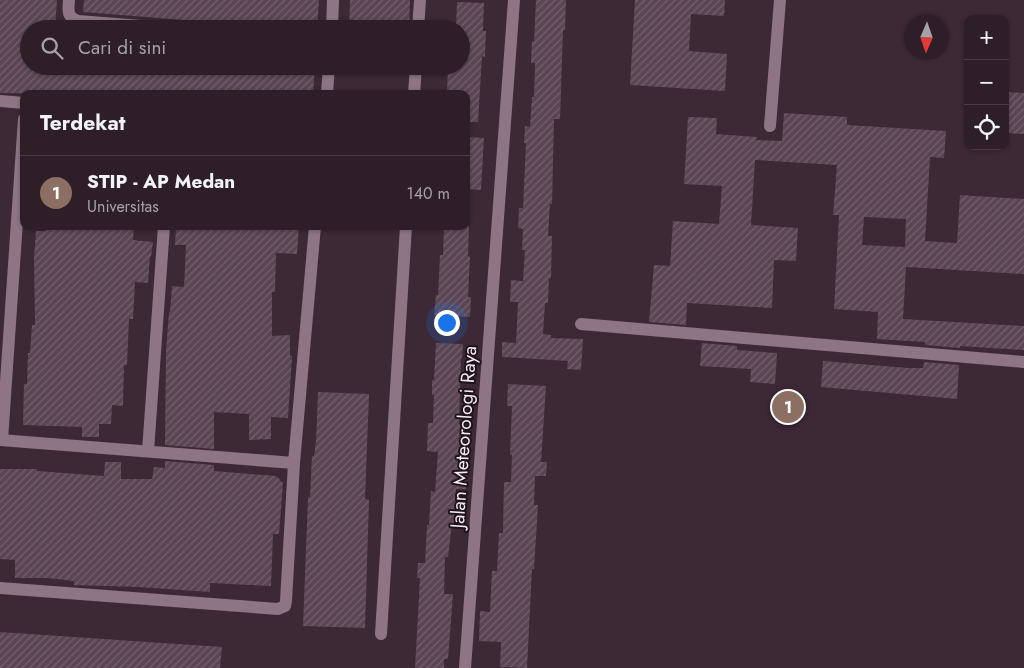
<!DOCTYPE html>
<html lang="id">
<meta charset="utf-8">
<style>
body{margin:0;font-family:Jost,sans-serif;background:#3a2b34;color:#f1f3f6}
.controls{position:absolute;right:15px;top:15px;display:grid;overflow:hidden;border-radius:10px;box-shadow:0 1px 4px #0004}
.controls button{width:45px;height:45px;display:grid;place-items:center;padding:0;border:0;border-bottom:1px solid #493c45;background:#2e1e28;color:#f1f3f6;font:25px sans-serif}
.compass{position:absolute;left:904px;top:15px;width:45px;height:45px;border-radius:50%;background:#2e1e28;box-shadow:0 1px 4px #0004;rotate:182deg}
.you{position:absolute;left:446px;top:322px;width:18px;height:18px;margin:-12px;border:4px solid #fff;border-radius:50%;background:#1a73e8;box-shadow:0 0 0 8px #1a73e833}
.badge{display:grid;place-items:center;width:32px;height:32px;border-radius:50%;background:#8bbbb9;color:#fff;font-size:16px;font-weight:700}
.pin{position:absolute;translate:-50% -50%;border:2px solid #fff;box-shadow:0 1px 5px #0006}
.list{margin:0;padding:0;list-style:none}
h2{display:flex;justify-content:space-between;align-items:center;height:65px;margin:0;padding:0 20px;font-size:21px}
h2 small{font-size:16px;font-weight:400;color:#a7a2a8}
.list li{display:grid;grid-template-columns:32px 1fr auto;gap:15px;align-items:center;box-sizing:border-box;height:75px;padding:0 20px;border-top:1px solid #493c45}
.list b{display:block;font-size:19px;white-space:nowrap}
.list p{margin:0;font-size:16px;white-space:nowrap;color:#a7a2a8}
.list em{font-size:16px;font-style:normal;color:#a7a2a8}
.icon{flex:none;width:28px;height:28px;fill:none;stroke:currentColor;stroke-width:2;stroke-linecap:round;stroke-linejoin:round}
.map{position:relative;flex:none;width:1024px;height:668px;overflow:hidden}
.search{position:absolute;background:#2e1e28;box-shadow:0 1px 4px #0004;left:20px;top:20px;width:450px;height:55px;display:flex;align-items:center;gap:12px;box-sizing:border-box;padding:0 18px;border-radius:28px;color:#a7a2a8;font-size:19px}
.panel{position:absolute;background:#2e1e28;box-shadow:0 1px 4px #0004;left:20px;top:90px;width:450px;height:140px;border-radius:10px}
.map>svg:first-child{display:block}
.building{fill:url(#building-hatch);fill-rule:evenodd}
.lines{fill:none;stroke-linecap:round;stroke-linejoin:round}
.minor{stroke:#8d7585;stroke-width:12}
.labels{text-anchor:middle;stroke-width:4;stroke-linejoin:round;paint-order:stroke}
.street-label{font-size:19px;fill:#f7e9f2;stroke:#1e141b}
</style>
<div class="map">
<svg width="1024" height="668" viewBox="0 0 1024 668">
<defs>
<pattern id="building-hatch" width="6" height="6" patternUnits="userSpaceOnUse" patternTransform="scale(1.25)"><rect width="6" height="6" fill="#5b4554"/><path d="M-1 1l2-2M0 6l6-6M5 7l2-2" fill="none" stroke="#73606d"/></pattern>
</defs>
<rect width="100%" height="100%" fill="#3d2836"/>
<path class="building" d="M0,0h57l-2,28 -26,-2v40h286l-2,28h-196l-35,-3v3l-82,-1z
M84,0h235l-2,28 -108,-4v-2l-126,-10z
M350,0h60l-1,29h-60z
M536,0h30l-1,30h-2l-3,89h-6l-2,85h-2l-2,32h4l-1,42h-2l-1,25h-3l-2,31 8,1v3l32,1 -2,31 -14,-1 1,-8 -66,-4v-15l14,1 2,-41h-8l1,-22 12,1 2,-31h-3l1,-21 -5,-1 1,-20h4l3,-65h-2l1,-17 5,1 2,-30h2l1,-34h-4l1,-22 2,1z
M635,0h90l-1,16 -33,-2 -2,37 38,3 -2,37 -95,-6z
M457,2l27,1 -1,28h3l-1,26 -3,-1 -4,66h-12v-28h-19l1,-28h13v-40h-5z
M1005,92l19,1v41l-19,-1z
M784,113l63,4v8l99,6 -2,27 -14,-1 -5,84 32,2 3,-48 64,4v75l-118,-7 -3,52 121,7v24l-64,-4v2l-35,-3v-3l-48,-3 1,-27 -44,-3 5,-94h-6l4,-50 -82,-5 -4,65 47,3 -2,33 -22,-1 -2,48 -85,-5 -1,22 -37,-3 5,-57 16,1 3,-45 46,3 3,-38 -38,-2 4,-67 29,1 -1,16 41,3 -1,3 26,1zM864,217l42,2 -1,28 -43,-2z
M466,137l18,1 -3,52 -15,-1z
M47,226h87l-1,14 20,2 -2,15 -1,-1 -2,27 -13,-1 -2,37h-4l-2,46h-3l-1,41 -11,-1 -1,19h-12v13h-17v-10l-59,-2 1,-41h3l1,-31h2l2,-28h3l-1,-67 2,-27h10z
M176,226h123l-2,28 -21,-1 -1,39h-3v44l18,-1v21h2l-4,62 -17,-1v22l-22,1v-26l-35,-2v37l-49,-4 1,-94 3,-39h1l2,-26 12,1 2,-42h-11z
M444,226h25l-1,30 2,1 -2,40h3l-1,20 -36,-2 2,-20h2l2,-40h3z
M436,343l27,1 -1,14h-1l-2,66 5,1 -1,33h5l-2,31h-10l-1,34h-3l-4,34h-3l-1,37h9l-5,65h-4v9h-29l5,-90h-3l1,-15h7l2,-38h2l2,-34 4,1 3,-40 -11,-1 1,-28h5l1,-28h-2v-15h2z
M702,343l35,3v4l40,3 -2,31 -25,-2 1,-13 -51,-3z
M823,361l85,7h15l1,-6 35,3 -2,34 -136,-12z
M508,384l38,2 -5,76h6l-1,14h-11l-1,29h4l-4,64h-2l-5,99 -27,-1 1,-25 -22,-1 1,-30 10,1 2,-41h5l2,-38h4l1,-51h7l1,-27h-2l2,-49h-5z
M318,392l51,2 -4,105 4,1 -4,128 -62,-2 5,-129h2l2,-41h2l2,-14z
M165,461l49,4v6l62,5 7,7 -4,51h-6l-2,52 -61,-3v9l-72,-5 -64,-2v-4l-26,-3h-33v-18l-15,-1v-90h37v2l67,5 1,-14h16v17h31l2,-12 11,1z
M0,632l222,15 -2,21h-220z"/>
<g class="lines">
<path class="minor" d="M69,0c-1,11 -2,17 9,21l102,8
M332,29l1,-29
M418,29l2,-29
M327,94l2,-28
M414,94l2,-28
M0,101l24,2
M770,126l10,-126
M581,324l443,38
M0,440l294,23
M2,440l22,-321
M148,451l16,-225
M0,588l278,21 7,-3 1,-5 8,-138 21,-237
M381,634l25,-408
M465,668l49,-668"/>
</g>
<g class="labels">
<g class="street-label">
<text transform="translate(463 437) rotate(-86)" y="7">Jalan Meteorologi Raya</text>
</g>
</g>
</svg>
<div class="controls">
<button>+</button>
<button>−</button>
<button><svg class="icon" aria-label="locate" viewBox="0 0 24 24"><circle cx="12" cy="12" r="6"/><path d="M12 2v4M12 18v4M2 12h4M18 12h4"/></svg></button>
</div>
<svg class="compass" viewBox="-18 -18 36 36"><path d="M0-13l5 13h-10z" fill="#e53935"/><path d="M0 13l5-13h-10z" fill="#a7a2a8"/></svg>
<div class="you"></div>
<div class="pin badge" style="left:788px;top:407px;background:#8d6e63">1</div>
<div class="search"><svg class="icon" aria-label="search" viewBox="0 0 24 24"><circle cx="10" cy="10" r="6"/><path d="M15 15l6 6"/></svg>Cari di sini</div>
<section class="panel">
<h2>Terdekat<small></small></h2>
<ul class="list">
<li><span class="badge" style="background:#8d6e63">1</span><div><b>STIP - AP Medan</b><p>Universitas</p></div><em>140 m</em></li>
</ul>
</section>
</div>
